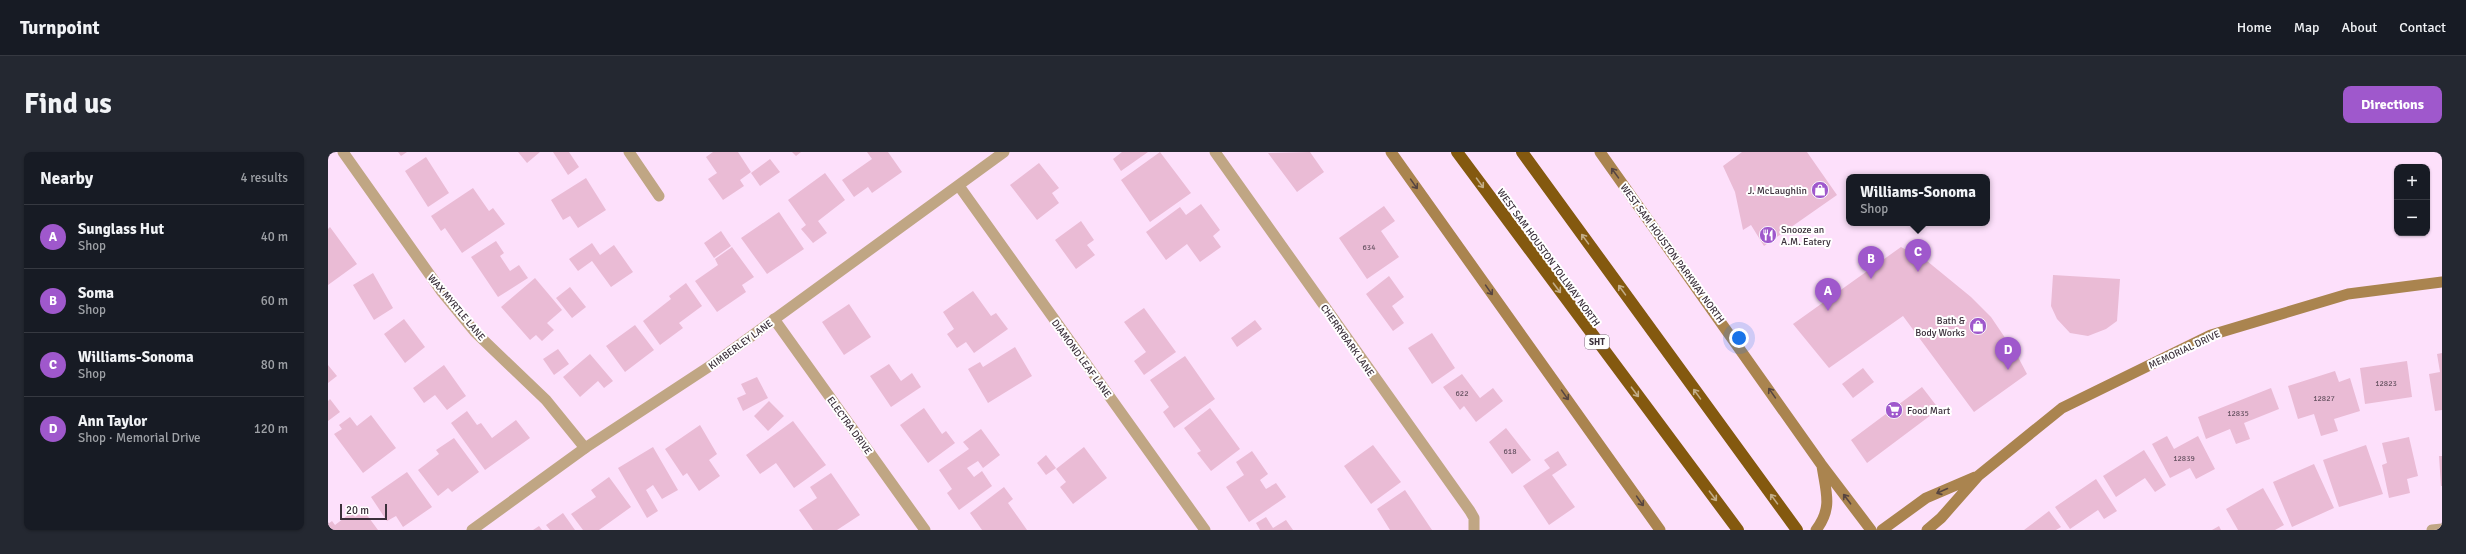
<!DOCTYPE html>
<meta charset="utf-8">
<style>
body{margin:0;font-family:Signika,sans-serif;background:#242831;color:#f1f3f6}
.controls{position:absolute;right:12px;top:12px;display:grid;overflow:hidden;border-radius:8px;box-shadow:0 1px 3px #0004}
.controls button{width:36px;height:36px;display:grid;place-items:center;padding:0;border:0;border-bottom:1px solid #363941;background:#171b24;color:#f1f3f6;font:20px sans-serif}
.scale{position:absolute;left:12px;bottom:10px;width:47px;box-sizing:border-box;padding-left:4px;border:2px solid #3b303b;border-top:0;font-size:11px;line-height:14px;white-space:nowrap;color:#3b303b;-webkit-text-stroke:3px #fff;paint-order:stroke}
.you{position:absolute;left:1411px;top:186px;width:14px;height:14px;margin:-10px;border:3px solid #fff;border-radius:50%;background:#1a73e8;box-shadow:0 0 0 6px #1a73e833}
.badge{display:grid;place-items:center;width:26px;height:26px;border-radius:50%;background:#9f58cc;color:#fff;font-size:13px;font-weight:700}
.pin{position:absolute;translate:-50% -33px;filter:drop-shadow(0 1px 2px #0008)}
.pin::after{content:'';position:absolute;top:21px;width:14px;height:12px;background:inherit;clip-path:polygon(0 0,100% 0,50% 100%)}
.popup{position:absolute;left:1518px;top:22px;width:144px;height:52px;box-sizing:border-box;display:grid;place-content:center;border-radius:8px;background:#171b24;filter:drop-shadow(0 1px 3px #0005);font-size:13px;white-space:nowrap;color:#9ea1a6}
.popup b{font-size:15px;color:#f1f3f6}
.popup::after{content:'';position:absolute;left:50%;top:100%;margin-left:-8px;border:8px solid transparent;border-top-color:#171b24}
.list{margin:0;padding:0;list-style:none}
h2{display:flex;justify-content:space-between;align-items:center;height:52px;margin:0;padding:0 16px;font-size:17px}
h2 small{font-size:13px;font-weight:400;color:#9ea1a6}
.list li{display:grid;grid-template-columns:26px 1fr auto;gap:12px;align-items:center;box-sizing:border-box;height:64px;padding:0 16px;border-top:1px solid #363941}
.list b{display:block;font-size:15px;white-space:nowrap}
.list p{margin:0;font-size:13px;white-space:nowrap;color:#9ea1a6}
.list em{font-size:13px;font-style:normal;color:#9ea1a6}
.map{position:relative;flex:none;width:2114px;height:378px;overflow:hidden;border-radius:8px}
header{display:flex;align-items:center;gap:24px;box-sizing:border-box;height:56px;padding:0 20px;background:#171b24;border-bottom:1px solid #363941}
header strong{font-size:19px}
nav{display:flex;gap:22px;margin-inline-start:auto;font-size:14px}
.intro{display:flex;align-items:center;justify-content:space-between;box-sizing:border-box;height:96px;padding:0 24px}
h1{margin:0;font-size:28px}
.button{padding:10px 18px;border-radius:8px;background:#9f58cc;color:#fff;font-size:14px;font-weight:700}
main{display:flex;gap:24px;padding:0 24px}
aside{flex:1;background:#171b24;border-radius:8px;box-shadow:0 1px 3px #0004}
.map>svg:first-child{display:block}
.building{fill:#eabbd5}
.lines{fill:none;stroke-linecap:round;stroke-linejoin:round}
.minor{stroke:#c0a684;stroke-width:11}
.tertiary{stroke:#c0a684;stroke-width:11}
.secondary{stroke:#aa844f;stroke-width:11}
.motorway{stroke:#84590f;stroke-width:12}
.oneway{stroke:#574540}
.oneway2{stroke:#c2ac87}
.labels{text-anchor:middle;stroke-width:4;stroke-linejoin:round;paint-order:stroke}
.number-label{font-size:8px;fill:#675362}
.shield{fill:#fff;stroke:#766e76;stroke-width:1}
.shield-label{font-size:9px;font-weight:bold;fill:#3b303b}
.poi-label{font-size:10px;fill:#3b303b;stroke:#fff;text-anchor:end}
.street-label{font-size:10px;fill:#3b303b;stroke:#fff}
</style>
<header>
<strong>Turnpoint</strong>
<nav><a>Home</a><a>Map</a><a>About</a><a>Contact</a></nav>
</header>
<div class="intro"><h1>Find us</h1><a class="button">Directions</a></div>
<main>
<aside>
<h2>Nearby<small>4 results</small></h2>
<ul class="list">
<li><span class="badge">A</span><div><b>Sunglass Hut</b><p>Shop</p></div><em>40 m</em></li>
<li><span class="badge">B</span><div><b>Soma</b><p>Shop</p></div><em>60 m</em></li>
<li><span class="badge">C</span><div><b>Williams-Sonoma</b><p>Shop</p></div><em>80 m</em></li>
<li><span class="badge">D</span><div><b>Ann Taylor</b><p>Shop · Memorial Drive</p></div><em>120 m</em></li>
</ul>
</aside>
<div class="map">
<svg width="2114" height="378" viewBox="0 0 2114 378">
<rect width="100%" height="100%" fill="#fde0fb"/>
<path class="building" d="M70,0h9l-6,4z
M190,0h22l-13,11z
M225,0h16l10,15 -11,8z
M385,0h25l13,20 -11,8 4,6 -21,14 -15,-21 9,-6 -11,-16z
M464,0h9l-5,4z
M539,0h21l14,20 -30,21 -4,-6 -14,10 -12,-17 30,-21z
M794,0h26l-27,19 -8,-12z
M832,0l31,41 -41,29 -29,-42z
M982,0l14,20 -27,20 -29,-39z
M1414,0h65l30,43 -73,51 -13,-21 -8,5 -8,-38 -12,-26z
M98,5l23,36 -21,14 -23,-36z
M442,7l10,13 -20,14 -9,-13z
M711,11l20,25 -7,5 7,10 -22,17 -27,-35z
M497,21l20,27 -27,21 9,12 -14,10 -12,-14 5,-4 -18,-25z
M258,26l20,32 -28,18 -8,-12 -7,4 -12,-20z
M145,36l16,23 4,-3 12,16 -43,29 -17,-25 -4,3 -10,-15z
M873,52l19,26 -7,6 8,11 -21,15 -13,-18 -21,16 -20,-28 34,-25 6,8z
M1056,54l11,15 -14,10 18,26 -32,22 -28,-41z
M451,60l25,37 -37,25 -26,-36z
M753,69l13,19 -7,5 8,10 -19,14 -21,-29z
M2,75l27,37 -29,21v-56z
M393,79l10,15 -17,12 -10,-15z
M168,89l8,12 -4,3 10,15 9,-6 9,13 -30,19 -27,-40z
M264,91l8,12 14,-10 19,27 -22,15 -19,-26 -14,10 -9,-12z
M404,95l22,30 -12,8 4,7 -29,20 -22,-31 23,-16 -3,-6z
M1573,95l26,14 44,36 20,20 27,40 9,17 -53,38 -71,-96 -74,52 -36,-44z
M45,121l20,35 -19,12 -21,-35z
M1725,123l67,4 -3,42 -11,8 -18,7 -18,-3 -13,-14 -6,-13z
M1061,124l15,21 -12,9 12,17 -11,8 -27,-37z
M207,126l27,32 -15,13 7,7 -12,11 -6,-6 -6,5 -29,-33z
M358,131l16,23 -23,17 4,5 -23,17 -17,-24 28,-22 -2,-3z
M242,135l16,20 -14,11 -16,-20z
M645,139l18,25 5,-3 12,16 -34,24 -8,-11 -9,6 -10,-14 7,-5 -11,-17z
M521,152l22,33 -27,18 -22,-33z
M816,156l32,44 -32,23 -10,-14 12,-9 -22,-30z
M76,167l21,28 -20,16 -21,-29z
M927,168l7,9 -25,18 -6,-9z
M307,173l19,25 -29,22 -19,-26z
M1104,181l23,35 -23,16 -24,-36z
M687,195l17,29 -44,27 -20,-34 12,-7 3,5z
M230,197l11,15 -15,11 -11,-16z
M2114,201v57l-7,1 -6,-37 11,-2 -3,-18z
M262,202l23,27 -9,7 -6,-7 -18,16 -17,-20z
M857,204l30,43 -41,29 -11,-16 6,-5 -19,-27z
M2079,209l5,36 -47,7 -5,-36z
M561,212l12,17 11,-8 9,14 -30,20 -21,-31z
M0,213l9,11 -9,7z
M116,213l22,31 -19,14 -12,-15 -11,8 -11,-15z
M1535,216l11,14 -21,16 -11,-14z
M2007,219l4,11 11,-4 10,33 -26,8 4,12 -17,5 -7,-22 -16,5 -10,-33z
M1134,222l18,24 13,-10 10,13 -27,21 -12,-16 -4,4 -17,-23z
M429,225l11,21 -25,13 -6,-13 9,-4 -5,-10z
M1594,235l17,22 -72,54 -16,-23z
M1943,236l8,21 -35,14 6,16 -14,5 -6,-15 -24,10 -8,-22z
M2,247l10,13 -12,9v-20z
M441,249l15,15 -16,15 -14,-15z
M596,256l18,26 4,-3 9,12 -27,20 -28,-38z
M882,256l30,41 -29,22 -14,-18 4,-2 -17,-23z
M139,259l10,14 4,-2 11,15 24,-18 14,18 -45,32 -34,-47z
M43,263l25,33 -33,25 -29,-39 8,-5 -3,-4 11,-8 7,9z
M465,269l33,44 -32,23 -18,-25 -16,11 -14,-19z
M372,273l17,29 -8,6 11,16 -21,15 -12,-18 -4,3 -18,-27z
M1178,276l25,32 -19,14 -23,-32z
M653,277l19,26 -17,13 -5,-7 -11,7 7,9 8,-6 10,15 -33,24 -12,-17 5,-4 -13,-19 30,-21 -6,-7z
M1839,284l7,13 24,-13 17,33 -19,10 -6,-11 -20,10 -18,-34z
M2081,285l9,39 -11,3 3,14 -21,5 -7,-33 5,-2 -5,-20z
M126,286l25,34 -27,20 -4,-4 -10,8 -20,-26 21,-16 -3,-4z
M1045,293l28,37 -30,22 -27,-38z
M2038,293l17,49 -44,13 -16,-47z
M325,295l25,43 -16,9 -9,-14 -7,5 12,21 -11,7 -29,-50z
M756,295l23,31 -34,26 -13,-17 6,-5 -10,-13z
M1816,298l22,35 -11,7 -10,-14 -29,19 -13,-21z
M924,299l16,23 -8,6 6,9 10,-6 10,14 -37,25 -23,-35 18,-12 -8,-13z
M1230,299l9,14 -15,10 23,32 -26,18 -26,-39 27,-18 -6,-8z
M718,303l10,13 -10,7 -9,-12z
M2111,304h3v30h-1z
M1986,312l20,44 -42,19 -19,-45z
M79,320l25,35 -29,20 -7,-11 -9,5 -16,-24z
M503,321l29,42 -23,15h-24l-14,-20 18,-12 -7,-11z
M281,325l22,30 -32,23h-16l-12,-16 25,-17 -5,-7z
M1768,327l21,32 -13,8 -6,-9 -28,19 -15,-22z
M676,335l9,12 -5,4 19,27h-45l-12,-17z
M1935,336l21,37 -9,5h-37l-12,-21z
M1077,338l27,40h-42l-13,-21z
M36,359l14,19h-50v-6l4,-3 3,4 17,-13 3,5z
M1721,359l12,16 -5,3h-32z
M235,361l12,17h-25l-4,-5z
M938,365l7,11 13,-8 7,10h-33l-4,-7z
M211,374l3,4h-9z
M1891,374l2,4h-9z"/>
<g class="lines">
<path class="minor" d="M15,0l99,140 33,40 71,68 39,48
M301,0l30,44
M887,0l255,359 4,7v12
M631,34l246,344
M446,167l151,211
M2104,378l10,-1"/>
<path class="tertiary" d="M144,378l113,-82 128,-84 291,-212"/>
<path class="secondary" d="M1063,0l269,378
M1272,0l221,312 50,66
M1488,378c17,-22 10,-38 6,-64
M1554,378l44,-32 49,-21
M1599,378l14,-12 37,-42 84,-68 149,-73 137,-41 94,-12"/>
<path class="motorway" d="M1129,0l281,378
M1194,0l275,378"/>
</g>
<defs><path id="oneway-shaft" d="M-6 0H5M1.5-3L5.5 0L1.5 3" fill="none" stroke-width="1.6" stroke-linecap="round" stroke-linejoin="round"/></defs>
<g class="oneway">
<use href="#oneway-shaft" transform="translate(1287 21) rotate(-126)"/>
<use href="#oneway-shaft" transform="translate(1086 32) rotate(55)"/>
<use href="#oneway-shaft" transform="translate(1161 138) rotate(55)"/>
<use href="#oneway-shaft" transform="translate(1444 241) rotate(-125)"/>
<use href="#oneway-shaft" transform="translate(1237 243) rotate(55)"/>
<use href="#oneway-shaft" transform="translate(1614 339) rotate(156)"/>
<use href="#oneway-shaft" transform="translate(1519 347) rotate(-127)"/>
<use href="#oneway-shaft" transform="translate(1312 349) rotate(55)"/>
</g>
<g class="oneway2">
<use href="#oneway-shaft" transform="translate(1152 31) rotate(54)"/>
<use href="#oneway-shaft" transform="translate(1257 87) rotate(-126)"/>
<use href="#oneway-shaft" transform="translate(1229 136) rotate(53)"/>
<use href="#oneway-shaft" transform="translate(1294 138) rotate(-126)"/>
<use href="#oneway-shaft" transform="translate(1307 240) rotate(53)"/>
<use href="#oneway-shaft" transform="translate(1369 242) rotate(-126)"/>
<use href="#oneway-shaft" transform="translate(1385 344) rotate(53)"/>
<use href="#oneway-shaft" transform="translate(1446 347) rotate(-126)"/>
</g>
<defs>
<symbol id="shop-disc" viewBox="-11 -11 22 22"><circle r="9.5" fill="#9f58cc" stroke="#fff"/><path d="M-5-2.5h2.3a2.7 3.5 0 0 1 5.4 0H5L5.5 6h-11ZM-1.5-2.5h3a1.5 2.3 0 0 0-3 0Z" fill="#fff"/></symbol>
<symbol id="restaurant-disc" viewBox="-11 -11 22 22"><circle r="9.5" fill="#9f58cc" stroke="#fff"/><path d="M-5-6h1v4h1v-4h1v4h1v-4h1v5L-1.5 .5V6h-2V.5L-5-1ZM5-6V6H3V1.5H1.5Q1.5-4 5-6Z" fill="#fff"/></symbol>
<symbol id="supermarket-disc" viewBox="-11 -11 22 22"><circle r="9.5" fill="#9f58cc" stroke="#fff"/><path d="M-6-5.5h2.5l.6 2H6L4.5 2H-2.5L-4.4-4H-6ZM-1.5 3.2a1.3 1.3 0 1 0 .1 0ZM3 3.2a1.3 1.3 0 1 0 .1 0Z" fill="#fff"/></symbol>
</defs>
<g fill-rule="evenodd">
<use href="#shop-disc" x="1482" y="28" width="20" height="20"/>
<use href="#restaurant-disc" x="1430" y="73" width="20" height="20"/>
<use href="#shop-disc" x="1640" y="164" width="20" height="20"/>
<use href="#supermarket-disc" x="1556" y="248" width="20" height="20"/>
</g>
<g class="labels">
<g class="number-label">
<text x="1041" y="98">634</text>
<text x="2058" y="234">12823</text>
<text x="1134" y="244">622</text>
<text x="1996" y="249">12827</text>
<text x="1910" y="264">12835</text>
<text x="1182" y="302">618</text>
<text x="1856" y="309">12839</text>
</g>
<rect class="shield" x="1257" y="183" width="24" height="14" rx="3"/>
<g class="shield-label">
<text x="1269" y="193">SHT</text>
</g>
<g class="poi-label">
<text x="1479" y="42">J. McLaughlin</text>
<text x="1453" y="81" text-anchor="start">Snooze an<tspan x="1453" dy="12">A.M. Eatery</tspan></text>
<text x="1637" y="172">Bath &amp;<tspan x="1637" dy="12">Body Works</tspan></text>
<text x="1579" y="262" text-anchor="start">Food Mart</text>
</g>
<g class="street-label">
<text transform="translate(1345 101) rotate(54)" y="4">WEST SAM HOUSTON PARKWAY NORTH</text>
<text transform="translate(1221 105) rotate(54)" y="4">WEST SAM HOUSTON TOLLWAY NORTH</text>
<text transform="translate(129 155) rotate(50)" y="4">WAX MYRTLE LANE</text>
<text transform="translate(1020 188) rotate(55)" y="4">CHERRYBARK LANE</text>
<text transform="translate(412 192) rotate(-36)" y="4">KIMBERLEY LANE</text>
<text transform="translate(1856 197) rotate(-25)" y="4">MEMORIAL DRIVE</text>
<text transform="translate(754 206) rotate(54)" y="4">DIAMOND LEAF LANE</text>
<text transform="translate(522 273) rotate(54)" y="4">ELECTRA DRIVE</text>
</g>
</g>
</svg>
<div class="controls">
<button>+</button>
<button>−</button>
</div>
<div class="scale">20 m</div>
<div class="you"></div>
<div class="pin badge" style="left:1500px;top:159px">A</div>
<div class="pin badge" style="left:1543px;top:127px">B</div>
<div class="pin badge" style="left:1590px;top:120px">C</div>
<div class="popup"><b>Williams-Sonoma</b>Shop</div>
<div class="pin badge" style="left:1680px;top:218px">D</div>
</div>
</main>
